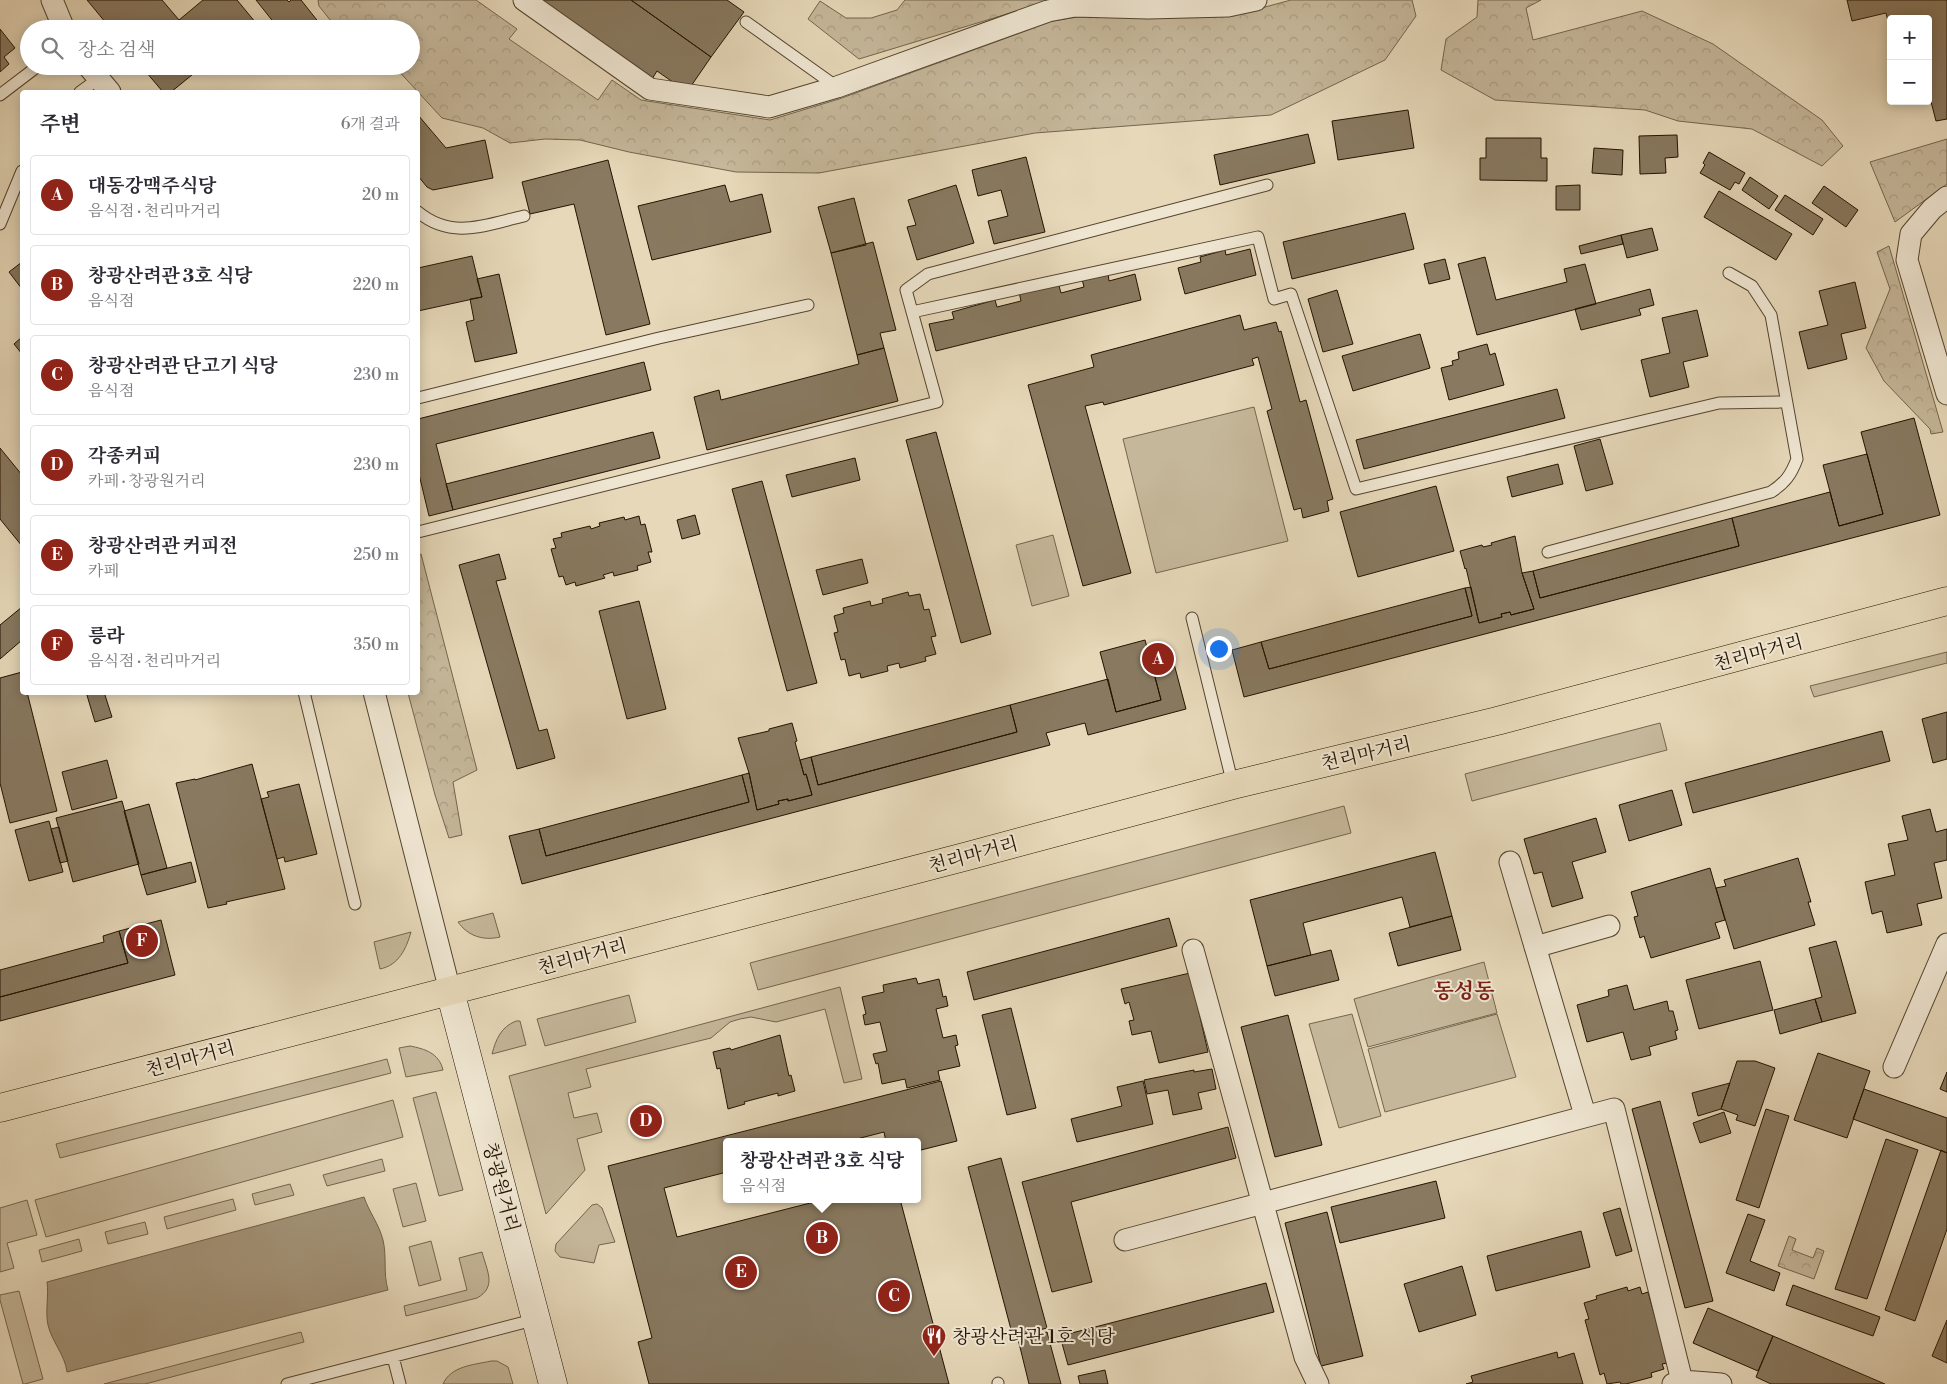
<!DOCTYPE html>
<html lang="ko">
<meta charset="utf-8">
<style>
body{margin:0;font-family:"Libre Bodoni","Noto Serif KR",serif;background:#f2f2f3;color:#2b2b33}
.controls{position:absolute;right:15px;top:15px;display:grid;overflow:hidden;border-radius:5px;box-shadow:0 2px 12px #0003}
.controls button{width:45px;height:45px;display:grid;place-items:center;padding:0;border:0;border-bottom:1px solid #e1e1e2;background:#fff;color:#2b2b33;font:25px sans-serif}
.you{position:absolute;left:1218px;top:648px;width:18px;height:18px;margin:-12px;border:4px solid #fff;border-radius:50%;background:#1a73e8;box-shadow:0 0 0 8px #1a73e833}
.badge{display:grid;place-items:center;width:32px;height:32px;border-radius:50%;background:#8f2418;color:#fff;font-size:16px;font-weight:700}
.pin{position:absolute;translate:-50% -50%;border:2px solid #fff;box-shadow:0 1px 5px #0006}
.popup{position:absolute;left:723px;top:1138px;width:198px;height:65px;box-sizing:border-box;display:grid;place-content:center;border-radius:5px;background:#fff;filter:drop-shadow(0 1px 4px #0005);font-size:16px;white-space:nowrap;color:#7c7c81}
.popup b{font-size:19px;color:#2b2b33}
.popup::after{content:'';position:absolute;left:50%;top:100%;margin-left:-10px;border:10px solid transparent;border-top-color:#fff}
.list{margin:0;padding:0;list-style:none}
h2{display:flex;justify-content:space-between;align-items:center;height:65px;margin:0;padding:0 20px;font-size:21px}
h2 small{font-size:16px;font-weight:400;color:#7c7c81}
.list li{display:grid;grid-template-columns:32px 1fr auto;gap:15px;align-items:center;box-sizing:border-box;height:80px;margin:0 10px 10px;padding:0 10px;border:1px solid #e1e1e2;border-radius:5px}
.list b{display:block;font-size:19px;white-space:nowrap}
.list p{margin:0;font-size:16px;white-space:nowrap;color:#7c7c81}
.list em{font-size:16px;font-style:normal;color:#7c7c81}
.icon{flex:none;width:28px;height:28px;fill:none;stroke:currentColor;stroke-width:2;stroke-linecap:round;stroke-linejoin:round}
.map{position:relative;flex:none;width:1947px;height:1384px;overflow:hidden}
.search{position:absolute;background:#fff;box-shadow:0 2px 12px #0003;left:20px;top:20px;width:400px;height:55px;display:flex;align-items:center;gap:12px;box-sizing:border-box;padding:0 18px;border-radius:28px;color:#7c7c81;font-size:19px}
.panel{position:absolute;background:#fff;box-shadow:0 2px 12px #0003;left:20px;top:90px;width:400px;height:605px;border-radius:5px}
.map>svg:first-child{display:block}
.green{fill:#c5b79a;stroke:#74654d}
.forest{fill:url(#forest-crowns);stroke:#74654d}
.water{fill:#a4957a;stroke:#706149}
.building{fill:#887960;stroke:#231300}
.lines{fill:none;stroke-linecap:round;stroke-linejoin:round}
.lane-casing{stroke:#54442e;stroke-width:13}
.street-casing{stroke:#54442e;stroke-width:23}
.secondary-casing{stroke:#231300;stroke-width:29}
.primary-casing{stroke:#231300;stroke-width:29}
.lane{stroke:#efe6d2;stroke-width:11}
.street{stroke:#efe6d2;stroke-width:21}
.secondary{stroke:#efe6d2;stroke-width:28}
.primary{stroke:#e6d8b9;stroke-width:28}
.labels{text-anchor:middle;stroke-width:4;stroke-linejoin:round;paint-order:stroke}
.street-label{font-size:19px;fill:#231300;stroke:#efe6d2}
.poi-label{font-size:19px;fill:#231300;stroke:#efe6d2;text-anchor:start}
.quarter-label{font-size:21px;font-weight:bold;fill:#7a1f14;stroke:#efe6d2}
</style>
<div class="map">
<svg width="1947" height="1384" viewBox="0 0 1947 1384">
<defs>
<pattern id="forest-crowns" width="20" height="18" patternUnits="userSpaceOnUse" patternTransform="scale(1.25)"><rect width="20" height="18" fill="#c5b79a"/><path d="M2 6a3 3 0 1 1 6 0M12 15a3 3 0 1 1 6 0" fill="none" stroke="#a99c83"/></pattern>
</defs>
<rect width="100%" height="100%" fill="#e6d8b9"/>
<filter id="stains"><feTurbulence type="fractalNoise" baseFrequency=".004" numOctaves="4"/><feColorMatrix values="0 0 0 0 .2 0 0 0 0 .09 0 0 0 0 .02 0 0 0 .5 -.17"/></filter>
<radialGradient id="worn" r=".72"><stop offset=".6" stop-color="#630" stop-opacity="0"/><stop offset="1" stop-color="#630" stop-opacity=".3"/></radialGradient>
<path class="green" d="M1254,407l34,134 -132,32 -33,-134z
M1053,535l16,61 -37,10 -16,-61z
M1947,652v11l-133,34 -4,-11z
M1660,723l7,27 -195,51 -7,-27z
M1344,806l7,27 -593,157 -8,-27z
M493,913l7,24c-17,4 -32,-1 -42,-15z
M411,932c-5,17 -12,33 -31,37l-6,-27z
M1484,962l13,51 -129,34 -14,-48z
M840,987l22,92 -18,4 -19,-74 -49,13 -25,-5 -11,2 -10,3 -19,16 -125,31 5,18 -23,6 6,25 23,-5 5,19 -25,7 8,31 -39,44 -37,-138z
M629,995l7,27 -91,24 -8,-27z
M1352,1014l29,102 -42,12 -30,-104z
M1497,1014l19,63 -131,35 -17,-63z
M516,1021h4l6,24 -34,9c4,-15 9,-27 24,-33z
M410,1046c15,3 29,7 33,24l-37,7 -7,-29z
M387,1059l4,14 -331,85 -4,-14z
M436,1092l27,98 -24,6 -26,-98z
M393,1100l10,37 -357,100 -11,-37z
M382,1159l3,12 -58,15 -4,-11z
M416,1183l10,38 -23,6 -10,-38z
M290,1184l4,11 -39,10 -3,-11z
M233,1199l3,11 -69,19 -3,-12z
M27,1200l10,35 -30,8 7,25 -14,4v-64z
M597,1204l5,4 13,34 -16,3 -5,18 -34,-6 -5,-6 1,-7 36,-39z
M145,1222l3,12 -40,10 -3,-12z
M79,1239l3,12 -40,11 -3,-12z
M431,1241l10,39 -22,6 -10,-39z
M482,1252c5,19 15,35 -5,46l-71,18 -2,-10 63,-16 -8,-32z
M19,1291l24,88 -18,5h-2l-23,-84v-5z
M301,1332l3,10 -159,42h-41z
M491,1361h6l11,6 5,17h-70c8,-18 30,-19 48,-23z"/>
<path class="forest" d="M318,0h158l41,29 -8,10 89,61 14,-20 29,20 129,20 69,-21 214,-78 24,-4 155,-1 59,-16h121l4,16 -31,44 -114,55 -236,18 -216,40 -83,-1 -107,-20 -49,-12 -35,-1 -35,4 -27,-15 -41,-10 -48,-52h17v-37h-67l-9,-3 -16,-20z
M905,0h148l-194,59 -51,-40 12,-18 26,17h25l26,-8z
M1478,0h63l-15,8 7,32 109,-29 71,33 109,76 21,26 -21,20 -70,-37 -74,-8 -33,-11 -150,-10 -54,-30 5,-31 31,-22z
M1947,139v45l-52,38 -25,-60z
M1889,246l54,186 -12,2 -1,-5 -46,-48 -18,-33 24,-59 -13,-37z
M421,554l56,216 -24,12 9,53 -13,3 -14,-43 -27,-102 10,-1v-136z
M1789,1236l7,3 -4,11 21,8 4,-10 7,3 -10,28 -36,-13z"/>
<path class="water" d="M364,1197c5,15 15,27 19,43 4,17 0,33 5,50l-321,82c-2,-17 -15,-30 -19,-47 -3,-14 1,-29 -1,-43z"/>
<path class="building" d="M87,0h75l17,20 24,-20h34l19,23 -7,6h-138z
M256,0h31l2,2 2,-2h10l23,29h-45z
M535,0h96l80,57 -24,35 -30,-21 -5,8z
M631,0h96l17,12 -33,45z
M1847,0h100v119l-11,2 -8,-31v-71h-37v15l-5,-21 -34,8z
M0,29l15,19 -11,9 5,7 -9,8z
M141,66h62l-32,26h-8z
M1408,110l6,38 -76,12 -6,-39z
M418,115l28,33 39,-8 8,38 -60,12 -6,-3 -9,-11z
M1308,134l7,29 -95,22 -6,-30z
M1677,135l1,22 -13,1 1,15 -26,1 -1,-38z
M1486,138h55v20h6v23l-67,-1v-22h6z
M1594,148l29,2 -1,25 -30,-2z
M1709,152l36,21 -6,11 -4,-2 -5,8 -30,-17 5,-8 -2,-2z
M1026,157l19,75 -51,12 -6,-23 20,-5 -7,-26 -23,6 -6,-26z
M608,160l42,164 -44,11 -32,-131 -44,10 -8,-32z
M1750,177l28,19 -9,13 -27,-19z
M725,185l5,17 32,-8 9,38 -119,28 -14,-54z
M956,185l18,58 -57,17 -10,-33 9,-2 -8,-25z
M1580,185v25h-24v-24z
M1824,186l34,24 -12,17 -34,-24z
M1719,191l73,43 -16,26 -72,-43z
M1785,195l38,24 -10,16 -38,-25z
M854,198l12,47 -35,8 -13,-46z
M1405,213l9,36 -122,30 -9,-37z
M1652,228l6,22 -31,8 -6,-23z
M1621,235l2,9 -42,10 -2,-8z
M873,242l23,88 -16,3 4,15 -27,7 -26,-102z
M1250,249l6,26 -71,19 -7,-26 23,-6 -1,-5 25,-7 1,5z
M472,256l10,41 -64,14v-43z
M1485,257l11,43 71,-18 -3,-13 21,-5 11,40 -119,31 -19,-71z
M1445,259l5,20 -21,5 -5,-20z
M22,262v27l-13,-17z
M1108,273l1,8 26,-7 6,26 -205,51 -7,-27 25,-5 -2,-7 43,-12 2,7 24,-6 -2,-9 39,-10 3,11 23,-6 -2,-8z
M499,274l18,79 -42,9 -9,-40 8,-2 -4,-21 12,-2 -5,-18z
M1855,282l11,46 -25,6 6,25 -39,10 -9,-37 29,-7 -9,-34z
M1650,289l4,16 -15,4 2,6 -60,15 -6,-21z
M1337,290l16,54 -30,8 -15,-53z
M1697,310l11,46 -25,6 6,25 -39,10 -9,-37 29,-7 -8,-35z
M1240,315l4,15 32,-8 3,10 2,-1 19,71 6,-2 27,99 -6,2 2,10 -26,7 -2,-10 -7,2 -27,-99 5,-2 -14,-52 -6,2 2,6 -150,40 -1,-3 -18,4 46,167 -48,13 -55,-201 66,-18 -3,-12z
M1420,334l10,34 -77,23 -11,-35z
M22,337v17l-8,-10z
M1487,344l3,11 5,-2 9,32 -55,15 -8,-32 12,-3 -1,-4 7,-2 -1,-7z
M884,348l14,53 -191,49 -13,-53 25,-7 2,10 138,-36 -2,-9z
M644,362l7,28 -215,54 17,66 -24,6 -11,-46v-51z
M1557,389l8,29 -201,51 -8,-29z
M1914,418l26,97 -696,182 -12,-47 29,-8 8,27 203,-53 -7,-28 6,-1 8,36 23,-6 -1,-3 9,-2 1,3 23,-6 -12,-36 11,-2 7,27 199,-52 -7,-28 98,-26 9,34 44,-12 -22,-82z
M653,432l7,26 -207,52 -7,-26z
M936,432l55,202 -30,9 -55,-203z
M1600,439l13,45 -27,7 -12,-45z
M0,448l22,27v71l-22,-27z
M1867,454l16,60 -44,12 -16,-61z
M855,458l5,22 -68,17 -6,-22z
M1558,464l5,20 -51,13 -5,-20z
M762,481l55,202 -30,8 -55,-202z
M1436,486l18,65 -96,26 -18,-65z
M695,515l5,19 -18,5 -5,-19z
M639,516l2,9 4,-1 7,28h-4l3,10 -14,4 1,4 -24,6 -1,-4 -10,3 2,3 -29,8 -1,-4 -9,3 -3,-9 -4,1 -8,-28 5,-1 -3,-9 9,-2 -1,-4 29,-7 1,3 9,-3 -1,-3 25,-6 1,3z
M1732,518l7,28 -199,52 -7,-27z
M1515,536l7,37 12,36 -23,6 -1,-3 -9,2 1,3 -23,6 -13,-55 -1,1 -5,-18 22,-6 1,2 9,-2 -1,-2z
M499,554l7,25 -10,2 43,150 8,-2 8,29 -38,11 -58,-204z
M862,559l6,24 -45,12 -7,-25z
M1465,588l7,28 -203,53 -8,-27z
M908,592l1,4 11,-2 4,16 5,-1 7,27 -5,1 5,17 -11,3 1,4 -26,7 -1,-5 -12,3 1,5 -27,7 -1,-5 -11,3 -4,-17 -4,1 -7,-27 4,-1 -4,-16 10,-3 -1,-5 27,-7 1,5 12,-3 -1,-4z
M639,601l27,108 -39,10 -28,-108z
M22,607v33l-22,19v-34z
M1145,640l16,60 -45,12 -16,-60z
M1173,660l13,49 -98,26 -3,-12 -39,10 4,12 -528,139 -13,-48 30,-7 7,27 203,-54 -7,-27 7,-2 8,37 22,-6 -1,-3 10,-2v2l24,-6 -6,-21 -2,1 -4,-15 11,-3 7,28 199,-53 -7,-27 98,-26 8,33 45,-12 -9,-35z
M22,672v20h5l30,119 -47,12 -10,-40v-105z
M86,692h18l8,25 -17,5z
M1010,705l7,27 -199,53 -7,-28z
M1947,712v47l-14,4 -11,-44z
M792,723l5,18 -2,1 9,33 2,-1 6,21 -24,6v-2l-10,2 1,3 -22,6 -8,-37 -11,-35 31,-7v-2z
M1882,731l8,30 -197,52 -8,-30z
M107,760l10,38 -45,12 -10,-38z
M252,764l33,125 -59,13 1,2 -19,4 -32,-125 19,-4v1z
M742,775l7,27 -203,54 -7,-27z
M299,784l18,70 -32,8 -1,-5 -7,2 -16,-60 8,-2 -2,-5z
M1672,790l10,35 -53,16 -10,-36z
M122,801l17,63 -66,18 -17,-64z
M149,804l18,64 -26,7 -17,-64z
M1930,809l6,23 11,-3v31l-13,3 8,35 -25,6 5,21 -35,8 -5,-22 -10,3 -7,-32 30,-7 -7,-31 20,-4 -6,-24z
M1596,818l10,34 -34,10 11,36 -31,9 -10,-35 -8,2 -10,-35z
M49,821l14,51 -34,9 -14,-51z
M59,827l9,34 -8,2 -9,-34z
M1435,852l17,64 -42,11 -8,-30 -99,26 8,32 -44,11 -17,-66z
M1798,858l13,44h-3l7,23 -81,24 -18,-61 10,-2 -2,-6z
M191,862l5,20 -49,13 -6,-20z
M1710,868l15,52 -10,3 5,15 -69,20 -7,-22 -4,2 -6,-21 4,-1 -7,-24z
M1452,916l9,34 -63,16 -9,-33z
M1169,918l8,28 -203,54 -7,-28z
M161,920l14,55 -175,46v-24l128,-34 -9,-32z
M119,931l9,32 -128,34v-27l104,-28 -1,-6z
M1836,941l20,72 -34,9 -7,-23 7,-2 -13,-49z
M1331,950l8,30 -64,16 -8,-30z
M1760,961l13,49 -74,19 -13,-49z
M1190,973l18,79 -49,11 -8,-32 -19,4 -3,-14 5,-1 -5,-18 -4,2 -4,-15z
M916,978l2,6 21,-5 4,18 3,-1 2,10 -12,3 7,29 13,-3 2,10 -3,1 5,20 -22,5 2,9 -33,8 -2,-9 -23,5 -4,-21 -2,1 -3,-10 14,-3 -7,-29 -15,3 -2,-10 3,-1 -4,-17 22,-5 -1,-7z
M1627,985l7,25 33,-9 2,10h4l5,19 -3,1 2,8 -28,8 2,8 -20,5 -8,-28 -36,10 -10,-37 32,-9 -1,-6z
M1815,999l7,23 -42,12 -6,-24z
M1011,1008l25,100 -29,7 -25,-100z
M1288,1015l34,130 -47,12 -34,-130z
M780,1035l9,41 2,-1 4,16 -17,5v-3l-34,9 1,2 -17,5 -8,-41 -3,1 -4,-17 17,-4 1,2z
M1818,1053l52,18 -23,67 -53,-18z
M1737,1061h18l20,7 -20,58 -19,-6 2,-5 -17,-6z
M1212,1069l4,20 -18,4 4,16 -29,6 -5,-25 -21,4 -3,-14 50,-10v2z
M1947,1072v20l-7,-3z
M941,1081l16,60 -40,10v-9h-31l-2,-10 -39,10h-118v30l-63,16 13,49 149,-38h74l49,185h-300l-11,-42 14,-4 -44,-172z
M1143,1081l10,43 -76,18 -6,-23 51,-13 -5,-19z
M1730,1083l-9,26 -23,7 -6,-23z
M1864,1089l83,29v35l-94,-34z
M1660,1101l53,200 -28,7 -53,-199z
M1766,1109l23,7 -30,92 -23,-8z
M1724,1112l7,21 -31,10 -7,-20z
M1228,1127l8,31 -165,44 21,80 -40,10 -30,-110z
M1886,1139l32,11 -51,149 -32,-10z
M1941,1150l6,3v76l-32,92 -30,-11z
M1001,1158l46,170 -34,9 -45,-170z
M1436,1181l9,37 -105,25 -9,-36z
M1620,1208l12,43 -16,5 -13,-43z
M1327,1212l36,144 -42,10 -36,-143z
M1748,1214l17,6 -15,41 30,12 -6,18 -48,-18z
M1581,1231l9,36 -94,24 -9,-35z
M1462,1266l14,49 -57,17 -15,-48z
M1266,1283l8,29 -206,53 -8,-29z
M1793,1285l87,32 -7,19 -87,-31z
M1627,1287l1,4 12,-4 2,7 6,-2 20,71 -6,1 2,5 -13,4 1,4 -26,7h-5l-1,-2 -13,2 -3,-11 -4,2 -15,-55 4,-1 -5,-16 13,-4 -1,-3z
M1708,1308l65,28 -15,35 -65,-28z
M1947,1320v43l-15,-7z
M1047,1332l14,52h-32l-11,-45z
M1773,1336l112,48h-114l-15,-7z
M1557,1352l1,6 16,-5 9,31h-117l7,-2 -2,-6z
M1105,1370l3,14h-28l-2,-8z"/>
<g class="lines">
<defs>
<path id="lane" d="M746,22l91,65
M80,92l18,-13
M0,95l38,-29
M418,212c34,28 67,13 106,4
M0,224l22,-53
M912,312l346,-75 16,62 17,-5 65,195 363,-86 67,-1
M418,398l241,-60 149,-33
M418,532l519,-130 -31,-112 22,-16 339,-89
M1548,552l223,-60c14,-9 20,-17 26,-33l-26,-144 -19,-29 -23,-13
M1192,618l41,167
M304,692l51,212
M393,1357l7,27
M998,1383v1
M287,1384l250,-65"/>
<path id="street" d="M52,0l12,29
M524,0l126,89 119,18 68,-20 211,-76 27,-5 73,2 80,-2 28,-6
M88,66l22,26
M1947,197l-15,12 -21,25 -4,26 40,134
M374,692l76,299
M1510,862l75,253
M1535,947l74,-21
M1193,950l112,407 13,27
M1894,1067l53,-123
M1125,1240l489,-131 68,272
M1673,1384l9,-3 39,3"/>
<path id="secondary" d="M450,991l103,393"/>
<path id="primary" d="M0,1108l964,-251 269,-72 264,-64 450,-120"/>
</defs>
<use href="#lane" class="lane-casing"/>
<use href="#street" class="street-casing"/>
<use href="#secondary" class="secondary-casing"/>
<use href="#primary" class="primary-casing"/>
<use href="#lane" class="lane"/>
<use href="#street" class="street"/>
<use href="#secondary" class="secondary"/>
<use href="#primary" class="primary"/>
</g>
<defs>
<symbol id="restaurant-pin" viewBox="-11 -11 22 30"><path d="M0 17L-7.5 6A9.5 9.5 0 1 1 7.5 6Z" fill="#8f2418" stroke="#efe6d2"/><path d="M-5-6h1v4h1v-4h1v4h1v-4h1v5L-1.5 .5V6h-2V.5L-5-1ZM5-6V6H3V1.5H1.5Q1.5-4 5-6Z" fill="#fff"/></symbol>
</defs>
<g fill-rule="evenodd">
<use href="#restaurant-pin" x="920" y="1322" width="28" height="38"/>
</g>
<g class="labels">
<g class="street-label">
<text transform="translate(1758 652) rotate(-15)" y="7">천리마거리</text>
<text transform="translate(1366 753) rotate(-13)" y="7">천리마거리</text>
<text transform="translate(973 854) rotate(-15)" y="7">천리마거리</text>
<text transform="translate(582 956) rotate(-15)" y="7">천리마거리</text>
<text transform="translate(190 1058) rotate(-15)" y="7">천리마거리</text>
<text transform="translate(502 1187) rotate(75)" y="7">창광원거리</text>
</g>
<g class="poi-label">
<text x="952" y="1343">창광산려관 1호 식당</text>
</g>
<g class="quarter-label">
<text x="1464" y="998">동성동</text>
</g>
</g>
<rect width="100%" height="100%" filter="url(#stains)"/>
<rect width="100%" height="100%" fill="url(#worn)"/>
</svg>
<div class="controls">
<button>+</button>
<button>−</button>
</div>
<div class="you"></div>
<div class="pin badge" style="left:1158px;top:659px">A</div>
<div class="pin badge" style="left:822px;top:1238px">B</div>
<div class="popup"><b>창광산려관 3호 식당</b>음식점</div>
<div class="pin badge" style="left:894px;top:1296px">C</div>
<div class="pin badge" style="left:646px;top:1121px">D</div>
<div class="pin badge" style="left:741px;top:1272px">E</div>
<div class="pin badge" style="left:142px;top:941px">F</div>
<div class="search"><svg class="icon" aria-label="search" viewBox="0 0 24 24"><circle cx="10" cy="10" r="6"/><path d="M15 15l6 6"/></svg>장소 검색</div>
<section class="panel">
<h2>주변<small>6개 결과</small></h2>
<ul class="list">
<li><span class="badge">A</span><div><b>대동강맥주식당</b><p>음식점 · 천리마거리</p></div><em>20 m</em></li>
<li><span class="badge">B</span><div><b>창광산려관 3호 식당</b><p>음식점</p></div><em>220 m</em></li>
<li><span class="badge">C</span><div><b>창광산려관 단고기 식당</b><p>음식점</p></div><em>230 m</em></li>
<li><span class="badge">D</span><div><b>각종커피</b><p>카페 · 창광원거리</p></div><em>230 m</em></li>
<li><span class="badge">E</span><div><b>창광산려관 커피전</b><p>카페</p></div><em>250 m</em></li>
<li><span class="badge">F</span><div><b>릉라</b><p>음식점 · 천리마거리</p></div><em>350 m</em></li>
</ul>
</section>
</div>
